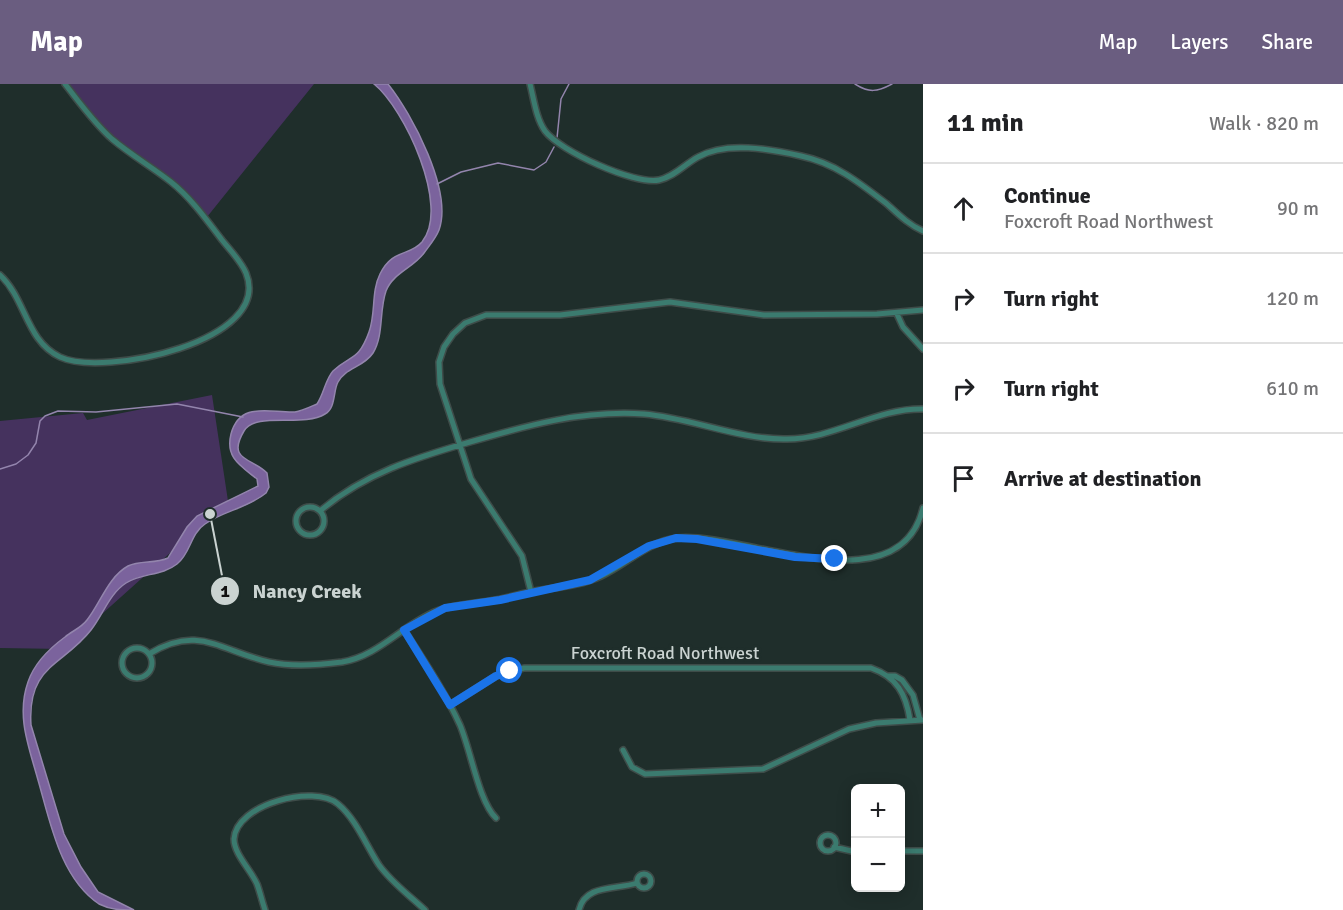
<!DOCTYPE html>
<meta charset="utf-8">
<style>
body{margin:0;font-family:Signika,sans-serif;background:#f2f2f2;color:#202124}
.controls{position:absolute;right:18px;bottom:18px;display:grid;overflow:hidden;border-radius:9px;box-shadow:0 3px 15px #0003}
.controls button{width:54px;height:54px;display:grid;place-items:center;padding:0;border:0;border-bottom:2px solid #e0e0e0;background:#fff;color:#202124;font:30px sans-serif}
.stop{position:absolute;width:18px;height:18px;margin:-14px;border:4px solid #1a73e8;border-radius:50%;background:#fff}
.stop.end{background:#1a73e8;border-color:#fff;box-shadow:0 2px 6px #0008}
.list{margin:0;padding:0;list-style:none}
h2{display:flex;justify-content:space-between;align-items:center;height:78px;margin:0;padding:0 24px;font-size:26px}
h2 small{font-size:20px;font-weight:400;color:#757577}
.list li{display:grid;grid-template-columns:39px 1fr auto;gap:18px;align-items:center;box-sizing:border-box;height:90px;padding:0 24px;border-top:2px solid #e0e0e0}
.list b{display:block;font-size:22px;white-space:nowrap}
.list p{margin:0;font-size:20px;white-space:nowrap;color:#757577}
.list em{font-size:20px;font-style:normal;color:#757577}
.icon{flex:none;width:33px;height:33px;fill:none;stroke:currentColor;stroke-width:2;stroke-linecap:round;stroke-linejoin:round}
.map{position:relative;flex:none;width:923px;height:826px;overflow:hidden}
header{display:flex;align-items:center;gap:36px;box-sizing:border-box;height:84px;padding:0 30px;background:#6a5d80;color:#fff}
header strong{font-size:28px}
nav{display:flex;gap:33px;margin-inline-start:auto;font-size:21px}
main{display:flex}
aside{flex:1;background:#fff}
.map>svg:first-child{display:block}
.green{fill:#45325e}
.water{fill:#7b639d;stroke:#9385ad;stroke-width:1.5}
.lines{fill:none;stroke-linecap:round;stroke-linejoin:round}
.stream{stroke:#9385ad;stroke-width:1.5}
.street-casing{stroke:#3e4c49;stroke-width:8}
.street{stroke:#3b7b6f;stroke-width:5}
.route{stroke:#1a73e8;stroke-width:8}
.labels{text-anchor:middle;stroke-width:6;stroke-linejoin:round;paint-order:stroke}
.street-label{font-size:18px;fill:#cad3d1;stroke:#1f2e2b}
.leader{fill:none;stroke:#cad3d1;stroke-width:2}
.callout-dot{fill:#cad3d1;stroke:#1f2e2b;stroke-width:2}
.mark-label{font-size:18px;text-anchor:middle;font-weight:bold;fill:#111}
.callout-label{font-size:20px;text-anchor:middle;font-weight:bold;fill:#cad3d1;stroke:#1f2e2b;stroke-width:6;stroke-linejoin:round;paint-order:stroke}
</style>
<header>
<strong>Map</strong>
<nav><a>Map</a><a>Layers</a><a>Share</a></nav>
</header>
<main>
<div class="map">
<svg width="923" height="826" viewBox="0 0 923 826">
<rect width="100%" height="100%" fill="#1f2e2b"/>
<path class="green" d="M63,0h251l-107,133 -30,-33 -54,-35z
M212,311l16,106 -165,148 -63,-1v-227l83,-8 4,7z"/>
<path class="water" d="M374,0h14c24,30 65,107 51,146 -3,8 -10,16 -15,23 -11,15 -31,20 -38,38 -7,20 -2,44 -13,62 -9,14 -28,15 -35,29 -5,9 -2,26 -13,32 -22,14 -69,-3 -81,17 -18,30 9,27 23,42l2,14 -3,6c-18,15 -43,18 -61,31 -15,10 -14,29 -28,40 -15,12 -36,9 -51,19 -17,11 -23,32 -35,47 -28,36 -64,35 -60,95l33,109 17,33 17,25 36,18c-13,0 -23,0 -35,-6 -39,-26 -49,-83 -61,-124 -9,-33 -22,-64 -10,-98 6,-18 22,-34 37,-45 7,-6 16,-9 22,-17 13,-16 21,-43 41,-54 12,-6 27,-2 40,-8l19,-31 10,-11 61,-30 -1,-7c-16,-13 -32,-21 -26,-45 9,-33 38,-21 64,-22 7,-1 15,-5 22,-8 7,-10 8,-24 16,-33 18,-17 25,-9 36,-39 7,-19 2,-40 11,-58 13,-26 29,-17 42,-32 29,-35 -18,-134 -48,-158z"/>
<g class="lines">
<path class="stream" d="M855,0c14,9 22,8 37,0
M557,54l4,-39 8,-15
M437,100l24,-12 37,-9 36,7 12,-8 8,-15
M0,385l16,-5 12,-9 8,-12 4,-22 5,-5 13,-5 38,1 81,-8 66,13"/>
<defs>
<path id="street" d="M530,0c4,16 6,34 15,47 15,20 89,54 114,49 15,-3 26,-16 39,-23 28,-16 72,-8 103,-1 34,7 59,27 86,48 11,10 22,21 36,27
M0,191c26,24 26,66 60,82 43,20 214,-15 186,-84 -5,-12 -16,-23 -24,-33 -16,-21 -31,-42 -51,-58 -19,-15 -40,-27 -59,-43 -18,-16 -32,-36 -47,-55
M897,230l6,13 20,22
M296 437a14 14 0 1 1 28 0a14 14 0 1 1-28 0Z
M320,427c45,-38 95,-53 150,-69 58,-17 113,-32 174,-28 48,4 95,26 143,25 47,0 89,-31 136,-30
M531,508l-9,-36 -51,-77 -31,-95 -1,-22 5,-15 9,-13 12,-11 21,-8h74l110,-13 94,13 113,-1 46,-4
M404,546c20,31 41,62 56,95 11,26 19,77 36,93
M122 579a15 15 0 1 1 30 0a15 15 0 1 1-30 0Z
M149,570c49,-30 72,-3 120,8 23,5 50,3 73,0 37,-6 61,-38 95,-51 17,-7 35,-7 53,-10 15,-2 30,-7 45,-10 22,-4 44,-5 66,-15 26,-12 46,-34 76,-38 64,-7 222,71 246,-30
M888,592h7l7,4 11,15 7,25
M450,621l46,-29 28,-8h347c26,9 35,26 39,52
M623,666l9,17 13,7 118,-5 86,-40 27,-6 47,-3
M820 759a8 8 0 1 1 16 0a8 8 0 1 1-16 0Z
M834,763l22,5
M900,767h23
M637 797a7 7 0 1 1 14 0a7 7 0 1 1-14 0Z
M265,826c-3,-9 -5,-18 -8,-26 -6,-14 -23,-30 -23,-45 2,-35 80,-55 104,-35 18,15 28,41 41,61 13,18 30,30 46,45
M579,826c6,-26 37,-20 58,-27"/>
</defs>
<use href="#street" class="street-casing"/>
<use href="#street" class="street"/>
</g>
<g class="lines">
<path class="route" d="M510,587l-14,5 -46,29 -46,-75 41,-22 55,-8 90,-20 59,-34 27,-8 21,1 98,18 40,2"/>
</g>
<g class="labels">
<g class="street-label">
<text x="665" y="575">Foxcroft Road Northwest</text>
</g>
</g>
<path class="leader" d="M210 430L225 507"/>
<g class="callout-dot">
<circle cx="210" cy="430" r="6"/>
<circle cx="225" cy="507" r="15"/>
</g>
<g class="mark-label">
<text x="225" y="513">1</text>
</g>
<g class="callout-label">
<text x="307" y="514">Nancy Creek</text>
</g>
</svg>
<div class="controls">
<button>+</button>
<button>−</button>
</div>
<div class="stop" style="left:510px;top:587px"></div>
<div class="stop end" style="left:835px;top:475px"></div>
</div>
<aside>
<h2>11 min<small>Walk · 820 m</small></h2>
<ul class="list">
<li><svg class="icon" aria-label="ahead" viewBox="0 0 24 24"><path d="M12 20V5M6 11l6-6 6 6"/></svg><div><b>Continue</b><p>Foxcroft Road Northwest</p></div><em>90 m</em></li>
<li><svg class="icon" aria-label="right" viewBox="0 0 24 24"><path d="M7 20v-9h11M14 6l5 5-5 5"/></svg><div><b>Turn right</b></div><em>120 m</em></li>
<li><svg class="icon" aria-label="right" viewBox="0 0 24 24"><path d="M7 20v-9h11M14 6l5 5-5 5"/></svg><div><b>Turn right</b></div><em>610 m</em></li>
<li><svg class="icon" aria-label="arrive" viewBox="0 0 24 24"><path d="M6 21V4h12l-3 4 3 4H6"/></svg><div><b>Arrive at destination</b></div></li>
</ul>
</aside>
</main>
